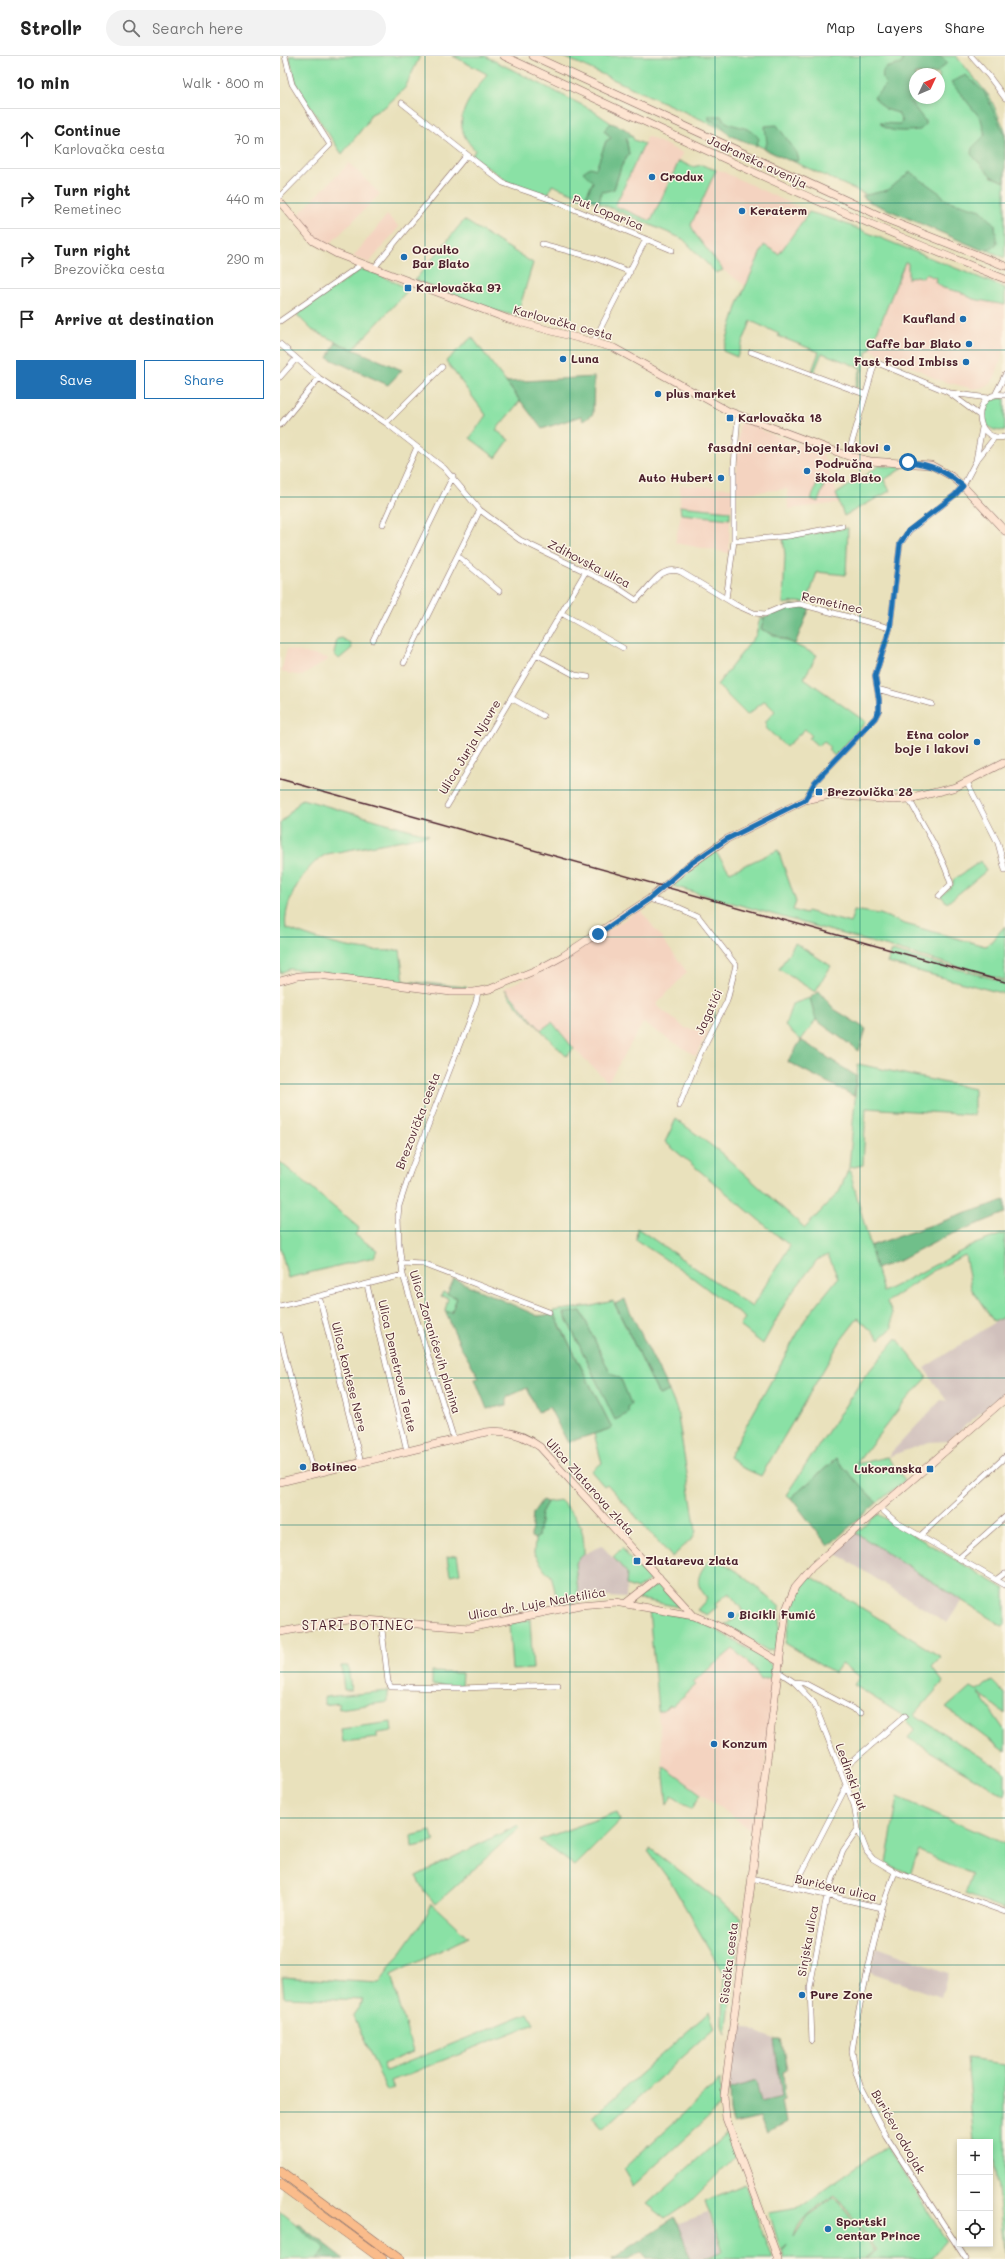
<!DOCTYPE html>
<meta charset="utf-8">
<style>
body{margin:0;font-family:Mali,sans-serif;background:#f2f2f2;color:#222}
.controls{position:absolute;right:12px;bottom:12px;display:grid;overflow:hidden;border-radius:0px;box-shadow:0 2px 6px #0003}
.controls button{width:36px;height:36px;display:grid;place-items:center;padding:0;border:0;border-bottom:1px solid #e0e0e0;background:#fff;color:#222;font:20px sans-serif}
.compass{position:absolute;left:629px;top:12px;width:36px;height:36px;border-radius:50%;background:#fff;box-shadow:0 2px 6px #0003;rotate:46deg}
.stop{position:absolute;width:12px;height:12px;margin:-9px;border:3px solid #1f6fb2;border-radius:50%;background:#fff}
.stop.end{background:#1f6fb2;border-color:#fff;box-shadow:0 1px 4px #0008}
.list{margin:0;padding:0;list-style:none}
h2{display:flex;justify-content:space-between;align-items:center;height:52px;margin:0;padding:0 16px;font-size:17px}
h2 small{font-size:13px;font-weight:400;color:#767676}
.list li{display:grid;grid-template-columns:26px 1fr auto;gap:12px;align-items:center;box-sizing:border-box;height:60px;padding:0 16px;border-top:1px solid #e0e0e0}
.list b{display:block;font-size:15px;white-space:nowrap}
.list p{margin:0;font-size:13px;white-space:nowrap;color:#767676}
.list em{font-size:13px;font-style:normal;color:#767676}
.actions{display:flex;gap:8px;padding:12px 16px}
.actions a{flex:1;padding:9px 0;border:1px solid #1f6fb2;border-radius:0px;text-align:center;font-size:14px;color:#1f6fb2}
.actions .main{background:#1f6fb2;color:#fff}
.icon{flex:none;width:22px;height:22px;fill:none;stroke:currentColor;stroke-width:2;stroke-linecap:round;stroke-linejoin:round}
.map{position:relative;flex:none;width:725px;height:2203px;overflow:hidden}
header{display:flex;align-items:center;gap:24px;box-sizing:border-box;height:56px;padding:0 20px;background:#fff;border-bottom:1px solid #e0e0e0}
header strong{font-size:19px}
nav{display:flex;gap:22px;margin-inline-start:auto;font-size:14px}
.search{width:280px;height:36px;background:#f2f2f2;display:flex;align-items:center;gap:10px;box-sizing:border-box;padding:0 14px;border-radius:22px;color:#767676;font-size:15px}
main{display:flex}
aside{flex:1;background:#fff}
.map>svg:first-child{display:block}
.built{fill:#f4d3c0}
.industrial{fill:#d0c0bc}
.green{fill:#8ae1a5;stroke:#6a8068;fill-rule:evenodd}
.forest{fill:#6fbf8a;stroke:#5c6f5a}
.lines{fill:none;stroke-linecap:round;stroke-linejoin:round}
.street-casing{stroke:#82635e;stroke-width:6}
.secondary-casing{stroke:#82635e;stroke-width:8}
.highway-casing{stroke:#82635e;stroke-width:10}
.street{stroke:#fff;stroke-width:5}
.secondary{stroke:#fde4d1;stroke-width:7}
.highway{stroke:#fabc8b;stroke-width:9}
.rail{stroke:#4a1f2b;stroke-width:1.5}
.route{stroke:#1f6fb2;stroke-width:5}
.grid{fill:none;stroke:#0f766e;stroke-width:1;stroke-opacity:0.55}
.poi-dot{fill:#1f6fb2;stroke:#fcf5e5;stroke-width:1.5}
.labels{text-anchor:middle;stroke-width:3;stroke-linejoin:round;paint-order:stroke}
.street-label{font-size:12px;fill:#4a1f2b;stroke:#fcf5e5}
.poi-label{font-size:12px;font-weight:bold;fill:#4a1f2b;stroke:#fcf5e5;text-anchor:start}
.neighbourhood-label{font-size:13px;letter-spacing:1px;fill:#4a1f2b;stroke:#fcf5e5}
</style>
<header>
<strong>Strollr</strong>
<div class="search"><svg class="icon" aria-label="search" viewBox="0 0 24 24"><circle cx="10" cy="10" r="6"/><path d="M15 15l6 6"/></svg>Search here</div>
<nav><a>Map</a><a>Layers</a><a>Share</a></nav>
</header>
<main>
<aside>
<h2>10 min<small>Walk · 800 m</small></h2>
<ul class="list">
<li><svg class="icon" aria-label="ahead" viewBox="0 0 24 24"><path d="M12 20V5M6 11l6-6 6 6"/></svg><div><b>Continue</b><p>Karlovačka cesta</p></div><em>70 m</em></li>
<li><svg class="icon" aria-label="right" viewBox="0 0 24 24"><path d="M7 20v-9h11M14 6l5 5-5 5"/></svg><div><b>Turn right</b><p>Remetinec</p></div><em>440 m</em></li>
<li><svg class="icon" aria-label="right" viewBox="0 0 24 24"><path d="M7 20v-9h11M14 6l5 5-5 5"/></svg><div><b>Turn right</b><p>Brezovička cesta</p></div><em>290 m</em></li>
<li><svg class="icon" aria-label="arrive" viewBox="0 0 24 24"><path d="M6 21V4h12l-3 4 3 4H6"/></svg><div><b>Arrive at destination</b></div></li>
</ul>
<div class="actions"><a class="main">Save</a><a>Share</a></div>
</aside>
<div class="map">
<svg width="725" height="2203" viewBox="0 0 725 2203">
<rect width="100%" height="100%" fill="#fcf5e5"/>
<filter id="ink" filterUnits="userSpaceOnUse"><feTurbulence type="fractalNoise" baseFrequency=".025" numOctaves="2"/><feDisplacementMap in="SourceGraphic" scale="8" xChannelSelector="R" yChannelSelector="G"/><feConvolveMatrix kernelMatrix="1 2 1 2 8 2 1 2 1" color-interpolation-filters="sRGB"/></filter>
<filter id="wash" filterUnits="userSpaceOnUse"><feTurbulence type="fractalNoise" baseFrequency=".012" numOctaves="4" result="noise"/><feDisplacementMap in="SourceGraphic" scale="16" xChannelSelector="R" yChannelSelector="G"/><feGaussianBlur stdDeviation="0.9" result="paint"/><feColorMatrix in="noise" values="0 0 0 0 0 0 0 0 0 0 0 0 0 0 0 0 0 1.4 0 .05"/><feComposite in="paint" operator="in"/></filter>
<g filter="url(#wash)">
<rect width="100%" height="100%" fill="#e9e1bc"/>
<path class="built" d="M367,80l36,17 -32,68 -36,-15z
M69,107l31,31 -51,51 -14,-7 -20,-20z
M437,113l92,43 -30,42 -15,-8 -18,40 -23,-16 -28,-36 -4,-9z
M107,159l12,12 -30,36 -16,-6z
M629,195l96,37v60l-10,29 -7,9 -14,3 -36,-9 -19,-10 -49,-20z
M461,366l7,1 13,5v2l61,22 18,51 -52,6 -1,-20 -52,5 4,-69z
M400,429l52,3v23l-52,-5z
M401,458l49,5 -1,34 -54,-10z
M7,593l41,9v2l-26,16 -21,-4z
M360,853l47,63 -31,33 29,23 23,4 -12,24 -53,-33 -35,59 -34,-33 -22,-27 -11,8 -37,-42 34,-15 34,-19z
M463,1584l37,22 -24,172 -93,-68 -5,-55h5l32,-26 -3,-3z"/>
<path class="industrial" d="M725,1260v76l-58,49 -18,1 -42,15 54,-57 6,1 -23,-33z
M576,1477l106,67 -15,23 -112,-70z
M322,1490l25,27 -1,25 -37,-2 -10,3 -4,-36 9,-9z
M597,1891l71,26 -7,24 -71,-25z
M458,1968l36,15 8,58 -21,5 -5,-21 -27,8z
M428,2157l14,38 -20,8h-12l-14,-35z"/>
<path class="green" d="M9,0h131l-15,32 -19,18 -16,9 -4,9 -24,30 -45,-67z
M173,0h32l107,54 19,13 -7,7 7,8 -5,3 -13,41 -8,16 -33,-13 -5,12 -36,-13 -39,-28 3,-6c-28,-28 -6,-50 12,-76z
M282,0h394l34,41 15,34v127zM635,18h24v24h-24z
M352,80l2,4 10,4 -29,62 36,15 28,-60 13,6 10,-2 14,5 -25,55 4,9 28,36 -7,3 -33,-34 -84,-36 3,-14h12l7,-22 8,-13 -3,-17z
M529,156l27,8 169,68v17l-32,-6 -13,-7 -17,-4 -8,-6 1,-4 -11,-4 -2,4 -7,-2 -8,3v-16l-3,-1 -35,88h-2l-11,38 -2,-1 6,-19 -39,-15 -8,19 -2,-1 7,-19 -41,-16 1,-2 -28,-13 -14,36 -14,-6 16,-50 25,-56 15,9z
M184,164l69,43 -16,53 -22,-5 -80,-31z
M81,213l16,5 32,15 -56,61 -41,-20 -15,-15z
M192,281l48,64 -24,29 13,10 -13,18 -26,-20 16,-23 -40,-54z
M720,342l5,1v31c-23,6 -32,-28 -5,-32z
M599,410l25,1 -20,13 6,11 -46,25 -8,-22z
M537,428l7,2 -6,16 -7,-3z
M400,450l50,5v8l-49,-5z
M568,472l-2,47 -29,-3 -10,31 -11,-1 -13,2 2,-49 -2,-17z
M480,562h4l-3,11 56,26 -13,23 62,44 -31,34 -7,-6 2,-2 -6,-7 -6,5 -9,-8 3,-2 -7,-7 -19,18 -20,-19v-7l9,-10 -10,-10 -18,14 -30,-30 39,-50z
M62,582l9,6 1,4 -13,11 -5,-5 3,-15z
M22,743l127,36 -102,19c-22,10 -45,50 -41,74 37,14 74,26 114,22l4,31 62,6 1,2 -177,-20 -10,4v-149z
M498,794l18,52 -3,8 12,4 2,-3 43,12 4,-13 26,4 25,10 80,22 3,-1 17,-19v54l-336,-95 46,-34 15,21z
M701,805l5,10 -39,32 -6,-7 12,-11v-5z
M515,887l36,23 -16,26 -36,-23z
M612,895l113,31v12l-118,-31z
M225,933l36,41 11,-8 22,27 -8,7 -55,-57z
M530,942l6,22 -15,20 -16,-14 7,-22z
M578,1008l116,25v26l-108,-7 -3,57 -14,3 34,124 92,-48 30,-11v83l-11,6 -23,-34 -6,-33 -31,15 -47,32 5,11v15l-12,11 -22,-21 -17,22 -80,136 -20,-9 -12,-10 77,-139 32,-40 -10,-23 -11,5 -29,38 -25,46 -23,-18 5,-8 -60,-46 -49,-32 1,-12 115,79 38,-61 -125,-104 11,-23 44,33 85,76 34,-36 10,-24z
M0,1106l79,66 -4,7 22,15 -3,7 -86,21 -8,-31z
M163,1236l14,6 -6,15 -6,-2 3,-13 -7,-2z
M333,1245l46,94 10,-4 8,19 19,121 -3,7 -21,19 -65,-73 -3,2 -13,-15 11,-8 -8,-29 18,-6 -59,-117 39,-5zM301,1255l28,60 7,49 -52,-106z
M617,1282l30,40 -22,23 -49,63 31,-7 18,23 -28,23 -41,-44 -45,39 -5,-3 78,-118z
M280,1444c19,20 24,24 24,54l-9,9 4,38 -20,4 -8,-29 -6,-6 -11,-17 1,-14 3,-2 3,-24 6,-11z
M598,1458l127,75v36l-3,1 -146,-93z
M342,1492l12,16 15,10 2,5 -14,10 -11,-4 1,-12 -14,-16z
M177,1499l3,18 -10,2 -3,-18z
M431,1504c19,0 53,34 69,47l-1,23 -4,20 -7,1 -42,-26 18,-13 -15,-19 -14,11 2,3 -10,8 -10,-5 10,-11c-2,-5 -5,-7 -7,-11 -5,-10 3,-22 11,-28z
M529,1519l132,82 -9,10 11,15 -29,33 91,57v24l-97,-58 7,-9 -15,-15 -46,-29 6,-9 -19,-12 -6,9 -50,-30 10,-48z
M377,1528h1l21,23 -40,-8v-2z
M369,1554l43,9 19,8 56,33 6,7 -2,11 -10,2 -7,-12 -21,-19 -40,33 3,3 -24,21 -3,-1 -6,6h-5z
M250,1563l3,50 -21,1 -3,-46z
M61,1610h7l3,24h-7z
M152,1616l30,1 -1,13 -29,-1z
M712,1625l13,13v20l-27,-22 27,39v21l-59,-44 24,-21 7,3z
M108,1635v11l-49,7 -1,-6 -14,2v-8z
M111,1666l1,9 -15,2v5l-34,4 -2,-13z
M383,1710l38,28 -9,15 -20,-13 -5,9z
M618,1741l107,47v65l-40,-15 7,-20 -53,-23 -9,23 -24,-11z
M337,1756l3,9 -45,45 -36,-26z
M238,1769l2,2 -84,77 -12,-13 -8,-15z
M151,1775l3,11 -22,5 -1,-11z
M371,1793l90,68 -15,118 -3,-10 1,-50 -52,-91 -24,-33z
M152,1848l36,33 -77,38 22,77 -30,12 3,7 142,-58 6,11 -143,57 3,7 -7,3 -34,-76 11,-15 -80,-3 -2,-20 97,6 44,-62z
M429,1956l6,16 -112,101 -11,-12z
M686,2003l39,5v195l-10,-99 -5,1v-19h-16z
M440,2024l1,25 -88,81 -10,-17z
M448,2076l7,20 -1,6 -46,46 -22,15 -19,-15z
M606,2090l60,94 -16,19h-64l11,-8 -41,-56c-17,11 -37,21 -42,42l13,-21 28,-19 40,54 -10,8h-80l-3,-7 6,-8 -7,7 -12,-39 30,-5z
M465,2128l27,75h-68l19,-8 -18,-50z
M0,2155l45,37 -8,11h-37z"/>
<path class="forest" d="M621,0h40l6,7 -12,11h-20v20l-6,6 16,21v4l-5,5c-12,1 -32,4 -40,-7l19,1 3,-2 -4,-9 -13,-4 -11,-12 12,-12c-4,-7 -5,-11 -1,-17l16,-4 2,-4z
M686,19l19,18 20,42v47l-13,-5 -21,-23 1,-6 13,-13 -4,-16 -30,-37z
M429,60h12c2,2 3,4 4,5 9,7 26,4 34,18l-3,7 -27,-11 -8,-10 -12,-5z
M331,67c8,3 16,5 21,13l-6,2 3,16 -8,13 -7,22 -10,3 -2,-2 -3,13 -14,-5 8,-16 -10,-10 7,-5 6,2 10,-28 5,-3 -7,-8z
M497,69l20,28 2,7 -2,1 -9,-1 -24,-11 3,-6 -2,-17z
M630,116l31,22 5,6 35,10 14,15 2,18 -4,5 -11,2 -112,-48 -8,-6 26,-6z
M56,286l66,28 -14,15 -60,-27z
M314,321l-1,37 -10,7 -2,-5 -39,13 -36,-47z
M512,549l18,3 -15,36 -34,-15 3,-11z
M539,935l15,18 32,20 -7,22 -43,-31 -6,-22z
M521,984l55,36 -2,20 -66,-34z
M725,1144v13l-60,24 -44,23 -25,9 -6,-23z
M174,1223l84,37 16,-2 58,114 -40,13 -4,2 -19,-36 -11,5 -11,-24 -20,9v8l-20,4 -12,-30 4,-2 -17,-28 -17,-38 6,2 6,-15 -10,-4z
M345,1243l1,4 43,88 -10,4 -44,-91z
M301,1255l28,60 12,8 10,25 -3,4 1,5 -14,7 -51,-107z
M556,1403l41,44 -49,43 -37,-48z
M262,1444l5,2 -6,11 -3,24 -3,2 -4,-2 2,-24z
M494,1983h7l6,31 -4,2 2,28 -3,1 4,22 -19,10 -7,-15 -27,6 -3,-12 -1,-23 27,-8 5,21 21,-5z
M395,2162l16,41h-44l-6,-7 -12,7h-17z
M19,2168l46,35h-28l8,-11 -28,-22z"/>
</g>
<g filter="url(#ink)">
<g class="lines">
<defs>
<path id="street" d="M691,0l17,19 17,23
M122,47l101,80 49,17 120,50
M0,140l50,-51 -38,-61 -7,-28
M262,188l53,14 35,14
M94,212l93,-113
M0,265l82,-57
M314,285l52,-102
M0,288l39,34 67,45 58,45 36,42 40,30 95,46 21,14c14,-11 23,-36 45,-28l55,33 18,8 11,1 19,-8 16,-2 90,24
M471,296l113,42
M0,321l16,-18
M671,337l37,5
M715,339l10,-20
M725,339c-34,-6 -33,48 0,42
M458,359l-4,51v75l55,-5 53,-10
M106,367l56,-56
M0,369l39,-47
M568,400l27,-94 73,30 31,23
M696,404l6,-32
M103,468l34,-77
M178,500l41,35
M446,543l8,-58
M281,557l62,35
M93,584l80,-164
M256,598l39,21 13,2
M124,607l76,-153
M597,633l55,15
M231,642l32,18
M687,726l31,61 7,27
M629,743c15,28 33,55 42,85l-12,12
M525,744l10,-18 60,-64 4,-8v-10l-4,-24 15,-48 10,-84 9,-13 46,-36 8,-9 13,-25 19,-24
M167,750l139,-235
M369,843l31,9 18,8 38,49 -9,36 -27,53 -21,52
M121,1207l22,1 126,48
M87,1229l40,166
M39,1240l42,167
M0,1250l123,-31
M0,1279l34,139
M174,1384l-51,-165 -4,-31 -1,-27 1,-11 11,-34 66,-170 2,-10
M600,1452l16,14 109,63
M640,1480l85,-79
M679,1502l46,-41
M717,1523l8,-6
M101,1565l7,61 3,5 69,1 98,-3
M499,1616l15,10 20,21 40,102 4,24 9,23 6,7 22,13
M514,1626l10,1 57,30
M559,1713l10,-5 56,-48
M471,1822l131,30 13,-36 110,40
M514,1832l52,-101
M602,1852l-24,106 -6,37 4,22 5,15 25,48 80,123
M532,1985l-2,-54 17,-92 16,-44 15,-22"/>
<path id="secondary" d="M224,0c166,77 330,157 501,223
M253,0l358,165 114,45
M0,146l33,39 24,13 171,65 106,29 114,63 120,45 22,5 61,4 20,11 12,10 42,45
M0,925l18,-5 21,-1 132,17h23l16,-3 51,-21 22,-12 86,-57 38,-32 40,-28 78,-39 25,-5 63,5 16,-1 47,-12 49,-25
M0,1426l206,-50c21,-3 38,3 54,15l154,169
M346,1547l33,-26
M0,1576l73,-13 116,9 111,-23 35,-3 79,14 24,10 62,36
M498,2203l-52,-141 -2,-22 62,-486 9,-23 17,-20 193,-168"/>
<path id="highway" d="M0,2115l119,88
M0,2128l102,75"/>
</defs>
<use href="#street" class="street-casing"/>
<use href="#secondary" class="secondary-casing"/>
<use href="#highway" class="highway-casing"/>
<use href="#street" class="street"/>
<use href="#secondary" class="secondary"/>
<use href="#highway" class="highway"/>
<path class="rail" d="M0,723l725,203"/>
</g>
</g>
<g class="lines" filter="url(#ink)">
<path class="route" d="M318,878l51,-35 38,-33 40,-27 78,-39 10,-18 60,-64 4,-8v-10l-4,-24 15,-48 10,-84 8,-13 47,-36 8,-9c-18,-15 -32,-22 -55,-24"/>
</g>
<path class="grid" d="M145,0v2203M290,0v2203M435,0v2203M580,0v2203M0,147h725M0,294h725M0,441h725M0,587h725M0,734h725M0,881h725M0,1028h725M0,1175h725M0,1322h725M0,1469h725M0,1616h725M0,1762h725M0,1909h725M0,2056h725"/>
<g class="poi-dot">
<circle cx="372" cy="121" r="4"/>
<circle cx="462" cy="155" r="4"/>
<circle cx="124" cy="201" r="4"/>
<rect x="124" y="228" width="8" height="8" rx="2"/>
<circle cx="683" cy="263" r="4"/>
<circle cx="689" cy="288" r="4"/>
<circle cx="283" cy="303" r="4"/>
<circle cx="686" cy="306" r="4"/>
<circle cx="378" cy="338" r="4"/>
<rect x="446" y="358" width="8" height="8" rx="2"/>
<circle cx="607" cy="392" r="4"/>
<circle cx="527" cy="415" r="4"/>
<circle cx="441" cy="422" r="4"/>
<circle cx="697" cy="686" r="4"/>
<rect x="535" y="732" width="8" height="8" rx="2"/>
<circle cx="23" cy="1411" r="4"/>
<rect x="646" y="1409" width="8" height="8" rx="2"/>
<rect x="353" y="1501" width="8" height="8" rx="2"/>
<circle cx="451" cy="1559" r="4"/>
<circle cx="434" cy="1688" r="4"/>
<circle cx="522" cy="1939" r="4"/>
<circle cx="548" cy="2173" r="4"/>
</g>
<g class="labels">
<g class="street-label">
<text transform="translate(477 106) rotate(25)" y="4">Jadranska avenija</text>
<text transform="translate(328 157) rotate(22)" y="4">Put Loparica</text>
<text transform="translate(283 267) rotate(15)" y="4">Karlovačka cesta</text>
<text transform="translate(309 508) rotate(27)" y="4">Zdihovska ulica</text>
<text transform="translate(552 547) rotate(13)" y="4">Remetinec</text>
<text transform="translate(190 691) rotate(-59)" y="4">Ulica Jurja Njavre</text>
<text transform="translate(429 956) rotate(-65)" y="4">Jagatići</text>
<text transform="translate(138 1065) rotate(-69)" y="4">Brezovička cesta</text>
<text transform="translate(155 1286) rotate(73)" y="4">Ulica Zoranićevih planina</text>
<text transform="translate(117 1310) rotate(77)" y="4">Ulica Demetrove Teute</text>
<text transform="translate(69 1321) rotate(76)" y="4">Ulica kontese Nere</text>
<text transform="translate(310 1431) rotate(48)" y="4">Ulica Zlatarova zlata</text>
<text transform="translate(257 1548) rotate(-10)" y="4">Ulica dr. Luje Naletilića</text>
<text transform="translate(571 1721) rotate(70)" y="4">Ledinski put</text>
<text transform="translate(556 1832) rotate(13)" y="4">Burićeva ulica</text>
<text transform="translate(528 1885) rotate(-80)" y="4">Sinjska ulica</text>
<text transform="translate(449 1907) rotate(-83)" y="4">Sisačka cesta</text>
<text transform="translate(618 2076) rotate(60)" y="4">Burićev odvojak</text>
</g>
<g class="poi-label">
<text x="380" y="125">Crodux</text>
<text x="470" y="159">Keraterm</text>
<text x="132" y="198">Occulto<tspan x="132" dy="14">Bar Blato</tspan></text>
<text x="136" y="236">Karlovačka 97</text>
<text x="675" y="267" text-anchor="end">Kaufland</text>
<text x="681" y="292" text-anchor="end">Caffe bar Blato</text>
<text x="291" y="307">Luna</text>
<text x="678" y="310" text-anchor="end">Fast Food Imbiss</text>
<text x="386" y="342">plus market</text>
<text x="458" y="366">Karlovačka 18</text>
<text x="599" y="396" text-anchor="end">fasadni centar, boje i lakovi</text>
<text x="535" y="412">Područna<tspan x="535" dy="14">škola Blato</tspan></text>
<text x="433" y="426" text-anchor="end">Auto Hubert</text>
<text x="689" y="683" text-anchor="end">Etna color<tspan x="689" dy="14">boje i lakovi</tspan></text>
<text x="547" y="740">Brezovička 28</text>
<text x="31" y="1415">Botinec</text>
<text x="642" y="1417" text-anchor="end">Lukoranska</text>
<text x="365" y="1509">Zlatareva zlata</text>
<text x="459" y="1563">Bicikli Fumić</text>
<text x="442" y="1692">Konzum</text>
<text x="530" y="1943">Pure Zone</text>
<text x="556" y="2170">Sportski<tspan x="556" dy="14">centar Prince</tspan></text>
</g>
<g class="neighbourhood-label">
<text x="78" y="1574">STARI BOTINEC</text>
</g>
</g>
</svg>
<div class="controls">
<button>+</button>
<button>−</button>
<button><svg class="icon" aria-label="locate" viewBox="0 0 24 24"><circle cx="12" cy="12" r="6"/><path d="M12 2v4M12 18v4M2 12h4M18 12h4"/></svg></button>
</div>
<svg class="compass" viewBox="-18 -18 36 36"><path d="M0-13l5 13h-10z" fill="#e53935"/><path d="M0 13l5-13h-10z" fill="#767676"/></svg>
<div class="stop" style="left:628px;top:406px"></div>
<div class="stop end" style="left:318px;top:878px"></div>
</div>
</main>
